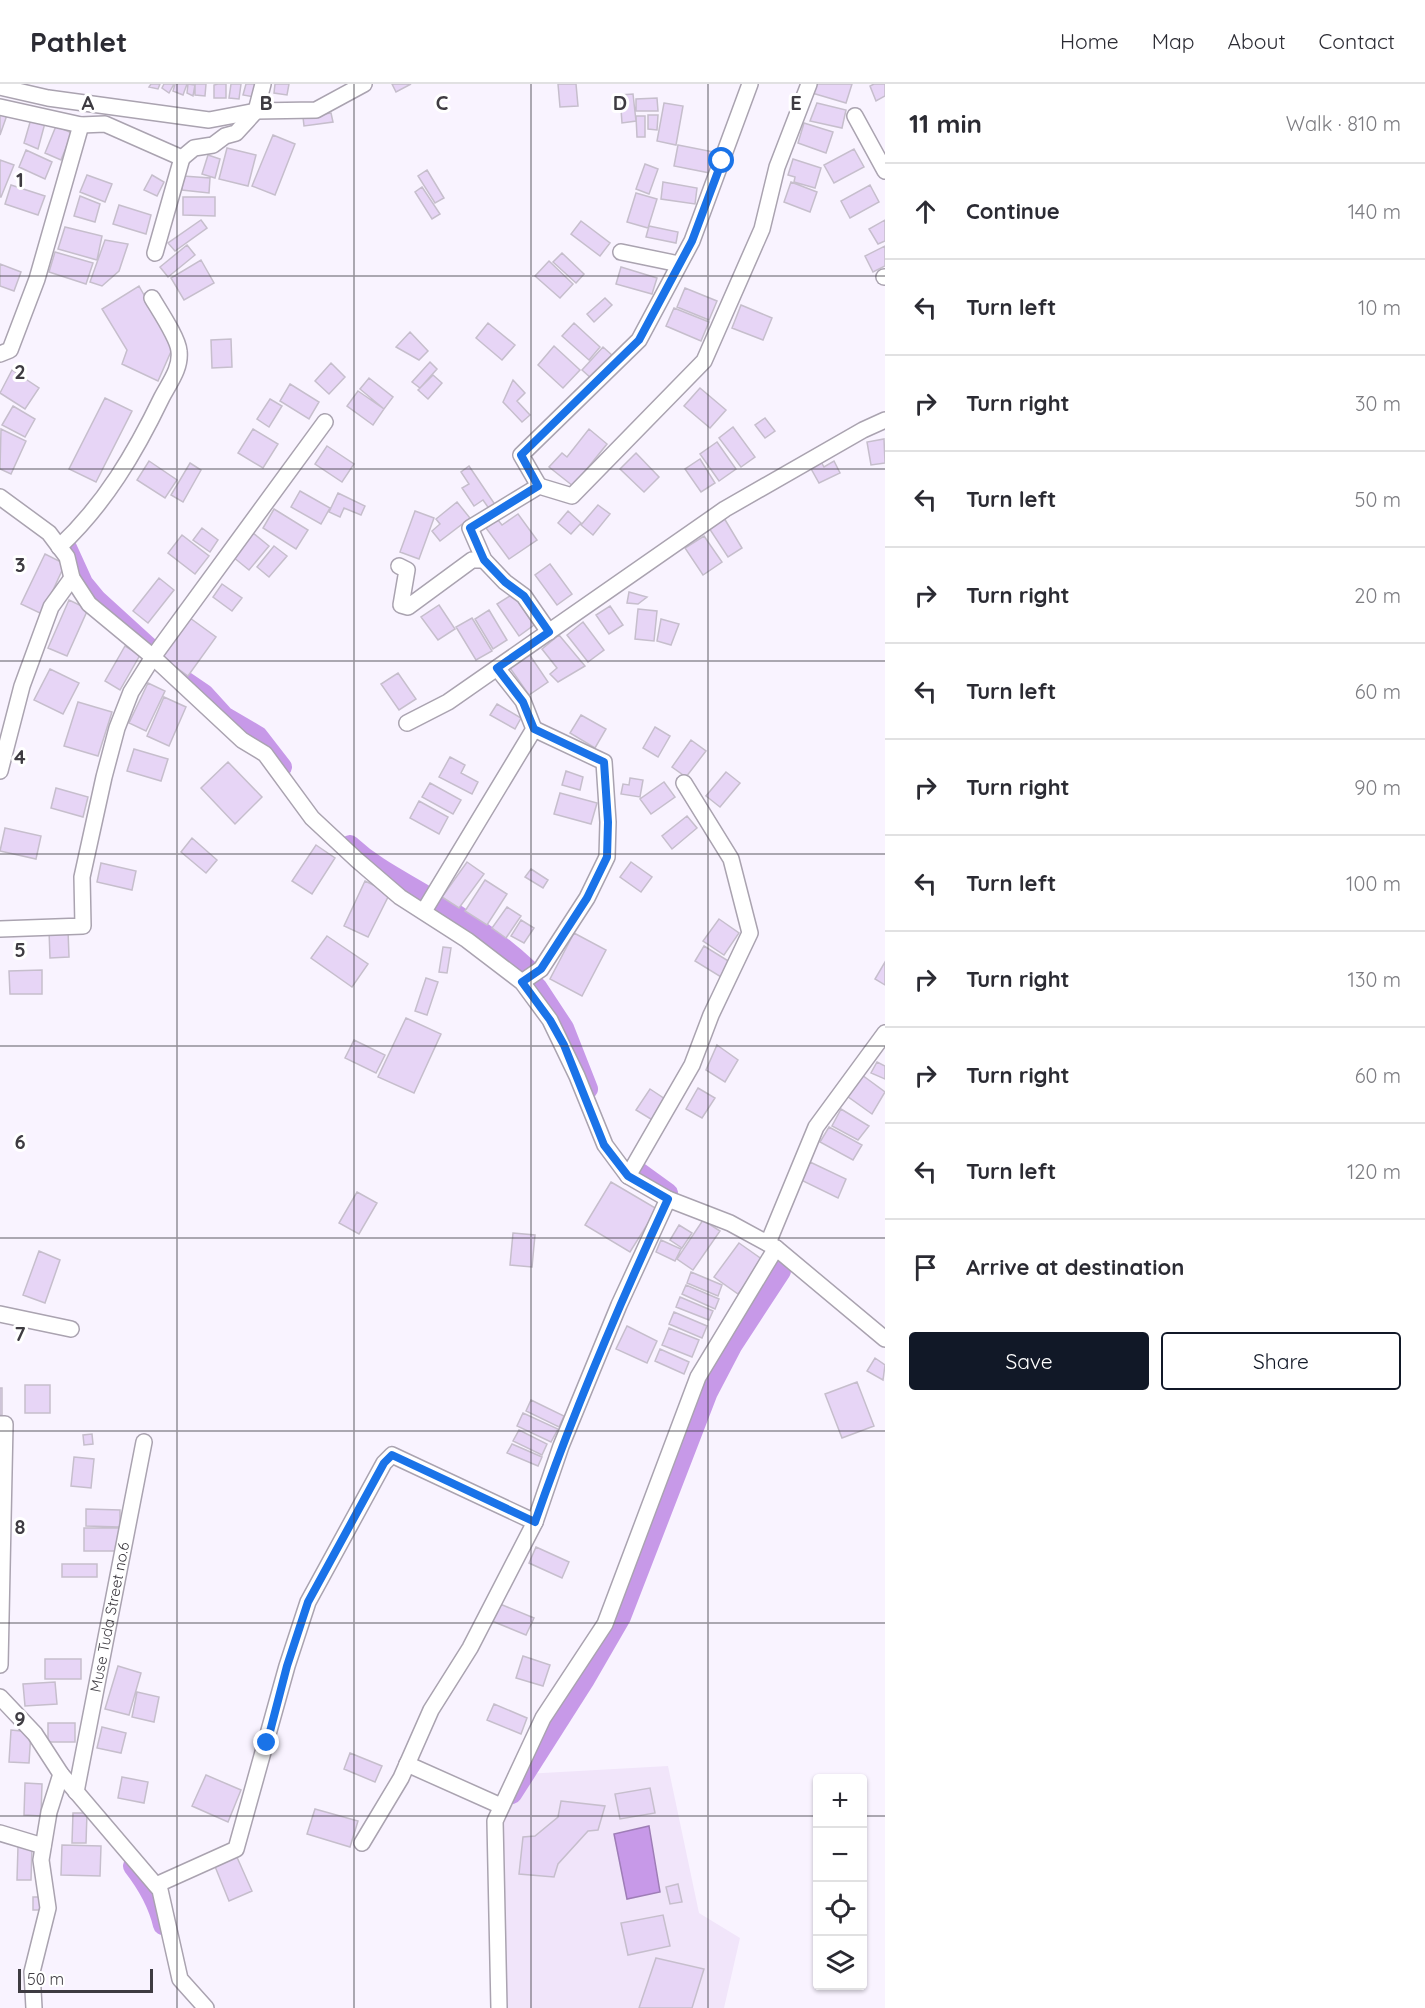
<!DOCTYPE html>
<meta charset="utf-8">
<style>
body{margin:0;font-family:Quicksand,sans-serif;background:#f2f2f3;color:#2b2b33}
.controls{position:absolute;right:18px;bottom:18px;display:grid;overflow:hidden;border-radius:6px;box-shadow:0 2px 4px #0004}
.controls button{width:54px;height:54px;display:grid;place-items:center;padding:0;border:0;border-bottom:2px solid #e1e1e2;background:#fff;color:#2b2b33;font:30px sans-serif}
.scale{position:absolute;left:18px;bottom:15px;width:135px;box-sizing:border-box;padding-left:6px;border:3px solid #3e3b41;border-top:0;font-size:16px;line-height:21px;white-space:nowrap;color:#3e3b41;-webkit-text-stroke:4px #fff;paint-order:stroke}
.stop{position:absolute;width:18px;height:18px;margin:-14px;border:4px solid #1a73e8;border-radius:50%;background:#fff}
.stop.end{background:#1a73e8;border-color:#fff;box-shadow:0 2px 6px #0008}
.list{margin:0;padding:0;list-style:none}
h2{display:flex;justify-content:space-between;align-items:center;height:78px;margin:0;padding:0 24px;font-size:26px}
h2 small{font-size:20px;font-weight:400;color:#7c7c81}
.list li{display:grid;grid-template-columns:39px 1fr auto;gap:18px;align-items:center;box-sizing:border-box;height:96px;padding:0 24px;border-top:2px solid #e1e1e2}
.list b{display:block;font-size:22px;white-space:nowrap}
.list em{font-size:20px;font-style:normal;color:#7c7c81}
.actions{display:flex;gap:12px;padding:18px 24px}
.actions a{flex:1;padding:14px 0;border:2px solid #111827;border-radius:6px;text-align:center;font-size:21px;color:#111827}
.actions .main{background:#111827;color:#fff}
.icon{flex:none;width:33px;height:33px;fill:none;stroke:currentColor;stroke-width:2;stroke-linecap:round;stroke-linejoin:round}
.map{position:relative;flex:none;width:885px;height:1924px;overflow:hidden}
header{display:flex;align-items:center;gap:36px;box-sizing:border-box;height:84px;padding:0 30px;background:#fff;border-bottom:2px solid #e1e1e2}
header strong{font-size:28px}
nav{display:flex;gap:33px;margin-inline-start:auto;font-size:21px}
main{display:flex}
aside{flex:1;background:#fff}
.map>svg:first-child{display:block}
.built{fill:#f1e5fa}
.water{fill:#c799e8;stroke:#9e7db6;stroke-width:1.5}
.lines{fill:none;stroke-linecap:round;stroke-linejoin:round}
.canal{stroke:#c799e8;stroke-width:20}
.building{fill:#e7d5f6;stroke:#c6becc;stroke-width:1.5}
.street-casing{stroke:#aaa3b0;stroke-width:18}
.street{stroke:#fff;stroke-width:15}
.route{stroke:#1a73e8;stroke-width:8}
.grid{fill:none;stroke:#3e3b41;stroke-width:1.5;stroke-opacity:0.55}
.labels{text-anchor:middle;stroke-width:6;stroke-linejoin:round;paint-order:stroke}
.street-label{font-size:15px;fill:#3e3b41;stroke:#fff}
.grid-label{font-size:20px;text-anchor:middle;font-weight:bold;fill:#3e3b41;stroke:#fff;stroke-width:6;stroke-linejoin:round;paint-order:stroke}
</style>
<header>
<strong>Pathlet</strong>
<nav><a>Home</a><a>Map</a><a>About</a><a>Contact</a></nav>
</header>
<main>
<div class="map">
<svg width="885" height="1924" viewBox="0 0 885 1924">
<rect width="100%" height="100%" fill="#f9f3ff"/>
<path class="built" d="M668,1682l31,147 41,25 -16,70h-221l-2,-193 24,-41z"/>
<path class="water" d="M649,1742l11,66 -33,7 -13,-65z"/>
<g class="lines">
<path class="canal" d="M67,464l16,35 14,17 56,51
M182,595l22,15 20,22 34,20 24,31
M350,761c25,23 49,34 77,51 35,21 71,45 101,73
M537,903l27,41 24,61
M639,1088l29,21
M512,1710l72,-113 37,-64 87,-225 24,-46 49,-75
M133,1782c14,18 25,37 30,59"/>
</g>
<path class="building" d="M151,0h9l-2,5 -9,-2z
M164,0h10l-5,9 -7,-5z
M175,0h12l-4,11 -10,-4z
M188,0l7,1 -2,11 -6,-3z
M195,0h11l-1,12 -10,-1z
M218,0h8v14h-12v-13z
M231,0h10l-2,15 -10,-1z
M246,0h11l-3,13 -11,-2z
M275,0h14l-2,11 -13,-2z
M392,0h19l-15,8z
M558,0h18l2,22 -18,1z
M815,0h37l-6,19 -34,-10z
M874,0h11v12l-9,5 -6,-15z
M633,10l3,27 -14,2 -2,-28z
M657,14l1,13h-22v-12z
M664,19l19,3 -7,39 -19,-4z
M817,19l29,7 -4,18 -32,-7z
M0,29l7,2 -7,20z
M331,29l2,9 -29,4 -1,-9z
M648,31h10l-1,15 -9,-1z
M636,32h9v21h-8z
M31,35l14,4 -7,26 -14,-6z
M804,39l29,9 -7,21 -28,-10z
M56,42l16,7 -11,27 -16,-7z
M273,51l22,9 -20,51 -23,-9z
M678,61l41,8 -4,21 -41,-8z
M227,64l29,7 -8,31 -29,-7z
M854,65l10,18 -30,16 -10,-18z
M26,66l26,12 -7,17 -26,-12z
M208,71l12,4 -5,19 -13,-4z
M793,75l28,9 -6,20 -21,-6 1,-5 -7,-2z
M0,76l14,5 -13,32h-1z
M645,80l13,5 -9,25 -13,-5z
M427,86l17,28 -9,5 -17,-27z
M87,91l25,9 -7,18 -25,-10z
M152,91l12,7 -7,14 -13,-6z
M183,92l27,2 -1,15 -27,-3z
M663,98l34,6 -2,16 -34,-5z
M791,98l26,10 -7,20 -26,-10z
M11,101l34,11 -7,19 -33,-11z
M870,101l9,17 -29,16 -9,-17z
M422,103l18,27 -8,5 -17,-27z
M636,109l21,6 -9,29 -21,-6z
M80,112l20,8 -5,18 -21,-6z
M183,113h32v19l-32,-1z
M119,121l32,10 -5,19 -33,-10z
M201,136l6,8 -32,23 -7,-8z
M885,136v21l-7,3 -9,-15z
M581,137l29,22 -10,13 -29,-22z
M649,142l29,6 -2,11 -30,-6z
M65,143l37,9 -5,24 -39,-11z
M105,156l23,4 -9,27 -17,15 -12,-4z
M187,161l8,10 -27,22 -8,-10z
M885,162v20l-12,6 -8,-16z
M55,168l38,11 -7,21 -37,-12z
M562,169l22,21 -8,9 -23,-21z
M201,176l13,23 -30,17 -13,-22z
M549,177l24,23 -13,14 -25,-22z
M0,180l21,8 -7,19 -14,-5z
M621,183l36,11 -5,16 -36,-10z
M139,202l34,61 -15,34 -36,-17 5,-14 -25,-41z
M685,204l32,13 -8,19 -32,-13z
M605,214l7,7 -18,17 -7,-8z
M741,221l31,13 -9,22 -31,-12z
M674,224l35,14 -8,19 -35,-15z
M488,239l27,22 -13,15 -26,-22z
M574,239l26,24 -11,13 -27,-24z
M410,248l18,19 -9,9 -23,-13z
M231,255l1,28 -20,1 -1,-28z
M554,262l26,24 -17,18 -25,-23z
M603,263l10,9 -21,23 -10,-9z
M430,278l7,7 -17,19 -8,-6z
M331,279l14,14 -16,17 -14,-13z
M12,286l27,18 -14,21 -25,-16z
M433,291l9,8 -14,16 -10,-9z
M369,294l24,19 -9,12 -24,-20z
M513,296l12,13 -8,8 13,14 -8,7 -19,-20z
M290,300l29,18 -10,17 -29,-18z
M700,304l26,22 -16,18 -26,-22z
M358,307l26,18 -11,16 -26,-19z
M105,314l27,13 -36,71 -27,-13z
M270,315l12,7 -13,21 -12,-8z
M13,322l22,13 -10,18 -23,-12z
M765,334l10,13 -10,7 -10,-13z
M733,343l22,30 -14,10 -22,-29z
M1,345l25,12 -15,33 -11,-5z
M253,345l25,15 -15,24 -25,-15z
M589,345l18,15 -34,42 -24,-19 13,-14 5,4z
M884,355l1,24 -14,2 -4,-23z
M717,358l19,27 -17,12 -19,-27z
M327,362l27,18 -12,18 -27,-18z
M636,369l23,24 -15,15 -24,-23z
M700,375l15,24 -14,9 -16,-23z
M820,376l4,7 10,-6 6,12 -21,10 -10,-18z
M149,377l28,19 -12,18 -28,-18z
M190,379l11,7 -18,32 -12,-7z
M469,382l27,40 -6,4 -7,-10 -9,6 -12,-18 7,-4 -8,-12z
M300,407l30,17 -9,16 -30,-17z
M338,409l27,13 -4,9 -17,-7 -4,9 -11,-5z
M457,418l13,16 -30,23 -8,-10 8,-7 -4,-5z
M598,421l12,9 -17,21 -12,-10z
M274,425l34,21 -12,19 -33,-21z
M415,427l19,7 -15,41 -19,-7z
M568,427l13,12 -10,11 -13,-11z
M518,430l19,26 -28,19 -23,-31 12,-8 4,5z
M724,434l18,30 -14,9 -19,-29z
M202,444l16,12 -8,12 -17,-12z
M253,449l16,13 -20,24 -16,-13z
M182,451l27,21 -14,18 -27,-21z
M704,452l18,26 -19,13 -18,-27z
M274,462l13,10 -18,21 -12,-10z
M45,470l20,10 -23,50 -21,-10z
M550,480l22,30 -15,11 -22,-30z
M159,494l15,12 -26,33 -15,-12z
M222,500l20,14 -10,13 -19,-14z
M629,508l18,5 -9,7 -11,-1z
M513,510l21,31 -15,11 -22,-32z
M69,516l19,9 -21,47 -19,-8z
M439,521l16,24 -17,11 -17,-23z
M610,522l13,19 -14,9 -13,-19z
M638,525l19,2 -3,30 -19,-2z
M489,526l18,30 -14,9 -18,-30z
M190,534l26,19 -28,39 -26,-19z
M472,534l20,33 -16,9 -20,-33z
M661,535l18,5 -8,21 -14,-4z
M583,538l21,28 -16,12 -21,-27z
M559,551l26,31 -27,16 -8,-8 7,-6 -15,-19z
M125,562l15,9 -20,35 -15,-9z
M529,570l19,28 -19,13 -19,-27z
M50,585l29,14 -16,31 -29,-14z
M398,589l18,26 -17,11 -18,-26z
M148,599l17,8 -19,40 -17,-8z
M164,613l22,10 -17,39 -22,-10z
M78,618l34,10 -14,44 -34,-10z
M497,620l24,14 -6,11 -25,-14z
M581,631l25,14 -11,19 -25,-15z
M655,643l15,9 -12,21 -15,-9z
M691,656l15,11 -20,26 -14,-10z
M134,665l34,10 -7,22 -34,-10z
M450,673l15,8 -4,8 17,9 -6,12 -33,-17z
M228,678l34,35 -27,27 -34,-36z
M566,687l17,6 -3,13 -18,-5z
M726,688l14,11 -20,24 -14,-11z
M630,694l13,2 -3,17 -19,-3 2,-10 6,1z
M664,698l11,15 -24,17 -11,-15z
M430,699l31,17 -8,14 -31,-17z
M56,704l32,9 -5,20 -32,-9z
M560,709l37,10 -6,21 -37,-10z
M419,717l29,16 -9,17 -29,-16z
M687,732l10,12 -25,21 -10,-13z
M5,744l36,8 -5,23 -36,-8z
M192,754l25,22 -11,13 -25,-21z
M316,761l19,13 -23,36 -20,-13z
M467,778l17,12 -25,34 -17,-11z
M631,778l21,15 -11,15 -21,-15z
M101,779l35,8 -4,19 -35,-8z
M531,785l17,11 -5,8 -18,-11z
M485,796l22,14 -20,31 -22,-14z
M365,797l25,12 -22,44 -24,-11z
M507,823l14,9 -15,22 -14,-10z
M719,835l20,14 -15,22 -21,-14z
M521,836l13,8 -10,15 -13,-7z
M49,846h19l1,27 -19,1z
M574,849l32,17 -24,46 -32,-17z
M327,852l41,28 -16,23 -41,-29z
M704,862l26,16 -9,15 -26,-16z
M443,863l8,1 -4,25 -8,-1z
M885,878v23l-10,-6z
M42,886v24h-32l-1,-23z
M426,894l12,4 -11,33 -12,-4z
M406,934l35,16 -27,59 -36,-16z
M354,956l31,15 -9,18 -31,-15z
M717,961l21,15 -13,22 -19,-12z
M877,978l8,4v13l-14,-6z
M862,991l23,17 -13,22 -25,-18z
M698,1004l17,10 -13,20 -16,-9z
M650,1005l18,12 -14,20 -18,-11z
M841,1025l28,17 -11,14 -26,-14z
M829,1043l33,18 -9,15 -33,-18z
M810,1078l36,17 -8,19 -37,-18z
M611,1098l46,27 -27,43 -45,-27z
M357,1108l20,11 -18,31 -20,-11z
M703,1136l17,11 -27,39 -16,-11z
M679,1141l13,8 -10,15 -12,-8z
M513,1149l22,2 -3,32 -22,-2z
M661,1156l20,9 -6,12 -19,-9z
M739,1159l24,17 -25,34 -24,-17z
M39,1167l21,9 -15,43 -22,-8z
M691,1188l31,13 -4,11 -31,-13z
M686,1201l33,14 -4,10 -33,-15z
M680,1213l33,14 -4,9 -33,-13z
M674,1228l33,14 -5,12 -33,-14z
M627,1242l30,15 -10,22 -31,-14z
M669,1244l30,12 -7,17 -30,-12z
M660,1265l29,13 -5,12 -29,-13z
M875,1274l10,7 -2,15 -16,-9z
M857,1298l17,44 -32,12 -17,-44z
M25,1301h25v28h-25z
M0,1304h2v27h-2z
M531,1316l33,16 -5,11 -33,-16z
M523,1329l35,16 -7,13 -34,-16z
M519,1346l28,14 -5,11 -29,-14z
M92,1350l1,10 -9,1 -1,-10z
M512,1360l30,13 -4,9 -31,-13z
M74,1373l20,2 -3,29 -20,-2z
M86,1425l34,1v17l-34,-1z
M84,1444h36v23h-36z
M536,1463l33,15 -7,16 -33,-15z
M62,1480h35v13h-35z
M500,1520l34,14 -8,17 -34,-14z
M523,1572l27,9 -7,21 -27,-8z
M45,1575h36v20h-36z
M118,1582l23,7 -12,42 -24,-6z
M55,1598l2,22 -32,2 -2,-22z
M137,1608l22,5 -5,25 -22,-5z
M494,1620l33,14 -6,16 -34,-14z
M48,1639h27v19h-27z
M102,1643l24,6 -5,20 -24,-5z
M11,1646l20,2 -2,31 -20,-1z
M350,1669l32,13 -7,16 -31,-13z
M206,1691l35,15 -13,32 -36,-16z
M122,1693l26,5 -4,21 -26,-5z
M25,1699l17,1 -1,32 -17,-1z
M650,1704l5,25 -35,6 -5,-25z
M561,1717l44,5 -7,24 -10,1 -30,33 -4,13 -35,-3 4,-37 12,-1 23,-19z
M315,1725l43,12 -8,26 -43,-13z
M73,1729h14l-1,30h-14z
M62,1761l39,1 -1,30 -39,-1z
M18,1762l14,1 -1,33h-14z
M236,1771l16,36 -23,10 -15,-37z
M678,1800l4,18 -12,2 -4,-17z
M33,1813h11v13h-11z
M663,1831l7,31 -42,9 -7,-32z
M656,1874l48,11 -12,39h-53z"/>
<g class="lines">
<defs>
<g id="street">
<path d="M0,3l48,11 161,22 47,-9 60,-1 48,-26"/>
<path d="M0,23l81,18 24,-1 77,34 12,-10 19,-3 12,-9 11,-3 20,-22 7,-27"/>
<path d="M855,32l30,55"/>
<path d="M621,168l58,12"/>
<path d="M155,169l27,-95"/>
<path d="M884,193h1"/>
<path d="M0,270l10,-4 27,-71 44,-154"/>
<path d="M539,402l-18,-31 118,-115 53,-99 58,-157"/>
<path d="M0,413l49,36 18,24 5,21 17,26 64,53 89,83 23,14 47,64 45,42 43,37 67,43 55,42 28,38 27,56 28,69 23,31 40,23 62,24 46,25 109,91"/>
<path d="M59,463c46,-43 76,-94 103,-150 8,-15 19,-29 17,-46 -1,-13 -20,-41 -27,-53"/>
<path d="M399,482l8,4 -6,35 7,2 64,-47h12"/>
<path d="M549,548l-25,-36 -19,-14 -21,-22 -14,-32 69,-42 33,10 132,-135 58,-132 15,-62 32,-83"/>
<path d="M407,639l41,-21 277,-193 138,-79 22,-10"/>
<path d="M0,687l22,-85 29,-79 21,-29"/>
<path d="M424,827l110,-182 -11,-28 -26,-33"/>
<path d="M0,845l83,-3 -1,-49 22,-100 13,-49 14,-36 22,-35 172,-235"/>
<path d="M522,898l19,-13 46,-71 20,-41 1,-35 -4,-60 -70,-33"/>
<path d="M628,1092l64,-111 19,-50 39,-82 -19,-74 -47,-76"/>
<path d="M768,1159l48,-116 69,-94"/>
<path d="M0,1230l71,15"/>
<path d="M0,1340h5l-5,241"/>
<path d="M0,1613l35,37 26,40 99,116 20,89 26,29"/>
<path d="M407,1680l94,42"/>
<path id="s1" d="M76,1708l68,-350"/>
<path d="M0,1749l43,13"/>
<path d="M362,1759l39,-65 30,-68 39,-62 65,-126 26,-76 58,-141 49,-106"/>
<path d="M156,1801l80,-36 51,-183 21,-64 76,-139 8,-8 143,67"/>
<path d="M34,1924l-2,-36 16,-64 -7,-48 8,-48 12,-38"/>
<path d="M499,1924l-4,-187 48,-103 62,-94 93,-247 78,-129"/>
</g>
</defs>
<use href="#street" class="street-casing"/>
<use href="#street" class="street"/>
</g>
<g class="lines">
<path class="route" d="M267,1659l20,-77 21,-64 76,-139 8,-8 143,67c38,-110 84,-217 133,-323l-40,-23 -24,-31 -40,-100 -14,-25 -28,-38 19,-13 46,-71 20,-41 1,-35 -4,-60 -70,-33 -11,-27 -26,-34 52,-36 -25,-36 -19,-14 -21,-22 -14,-32 68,-42 -17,-31 118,-115 53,-99 30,-80"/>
</g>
<path class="grid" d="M177,0v1924M354,0v1924M531,0v1924M708,0v1924M0,192h885M0,385h885M0,577h885M0,770h885M0,962h885M0,1154h885M0,1347h885M0,1539h885M0,1732h818M862,1732h23"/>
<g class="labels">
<g class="street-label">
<text dy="5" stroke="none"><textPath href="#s1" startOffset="178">Muse Tuda Street no.6</textPath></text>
</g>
</g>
<g class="grid-label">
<text x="88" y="26">A</text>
<text x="266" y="26">B</text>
<text x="442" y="26">C</text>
<text x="620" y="26">D</text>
<text x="796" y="26">E</text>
<text x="20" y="103">1</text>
<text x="20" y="295">2</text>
<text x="20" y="488">3</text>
<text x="20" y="680">4</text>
<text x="20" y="873">5</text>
<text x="20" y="1065">6</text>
<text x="20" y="1257">7</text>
<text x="20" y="1450">8</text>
<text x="20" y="1642">9</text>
</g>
</svg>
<div class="controls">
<button>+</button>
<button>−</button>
<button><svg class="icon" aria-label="locate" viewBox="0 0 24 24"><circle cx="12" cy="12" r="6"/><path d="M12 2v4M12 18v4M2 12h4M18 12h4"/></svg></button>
<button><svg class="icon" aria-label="layers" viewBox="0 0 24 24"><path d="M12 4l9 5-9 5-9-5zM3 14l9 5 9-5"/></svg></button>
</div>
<div class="scale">50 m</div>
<div class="stop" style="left:722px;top:77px"></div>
<div class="stop end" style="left:267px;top:1659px"></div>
</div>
<aside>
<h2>11 min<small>Walk · 810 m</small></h2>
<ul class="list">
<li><svg class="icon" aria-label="ahead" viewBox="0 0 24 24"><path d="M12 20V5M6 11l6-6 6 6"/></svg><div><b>Continue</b></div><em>140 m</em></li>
<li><svg class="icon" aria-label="left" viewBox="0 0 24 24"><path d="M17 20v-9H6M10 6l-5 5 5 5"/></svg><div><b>Turn left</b></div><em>10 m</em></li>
<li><svg class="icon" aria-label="right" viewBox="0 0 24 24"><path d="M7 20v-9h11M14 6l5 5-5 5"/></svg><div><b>Turn right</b></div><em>30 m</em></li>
<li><svg class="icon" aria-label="left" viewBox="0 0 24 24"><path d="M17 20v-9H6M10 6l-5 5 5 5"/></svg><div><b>Turn left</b></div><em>50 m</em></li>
<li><svg class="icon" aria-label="right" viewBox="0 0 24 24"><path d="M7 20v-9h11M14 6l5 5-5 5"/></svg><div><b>Turn right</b></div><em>20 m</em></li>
<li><svg class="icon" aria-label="left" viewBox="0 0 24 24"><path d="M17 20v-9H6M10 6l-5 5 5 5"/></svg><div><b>Turn left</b></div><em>60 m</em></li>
<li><svg class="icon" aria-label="right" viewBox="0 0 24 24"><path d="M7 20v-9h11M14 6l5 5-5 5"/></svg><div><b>Turn right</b></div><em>90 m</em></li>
<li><svg class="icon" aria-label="left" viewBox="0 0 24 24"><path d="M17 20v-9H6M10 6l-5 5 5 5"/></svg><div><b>Turn left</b></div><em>100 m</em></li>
<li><svg class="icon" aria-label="right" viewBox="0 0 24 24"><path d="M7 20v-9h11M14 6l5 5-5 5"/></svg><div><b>Turn right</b></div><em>130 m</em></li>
<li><svg class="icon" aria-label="right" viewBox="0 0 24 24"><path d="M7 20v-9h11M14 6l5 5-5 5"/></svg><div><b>Turn right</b></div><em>60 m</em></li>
<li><svg class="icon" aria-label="left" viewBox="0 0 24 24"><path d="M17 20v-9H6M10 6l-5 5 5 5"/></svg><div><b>Turn left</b></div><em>120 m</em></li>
<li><svg class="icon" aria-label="arrive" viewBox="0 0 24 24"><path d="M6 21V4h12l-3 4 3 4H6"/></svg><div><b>Arrive at destination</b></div></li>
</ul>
<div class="actions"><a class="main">Save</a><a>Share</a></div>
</aside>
</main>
